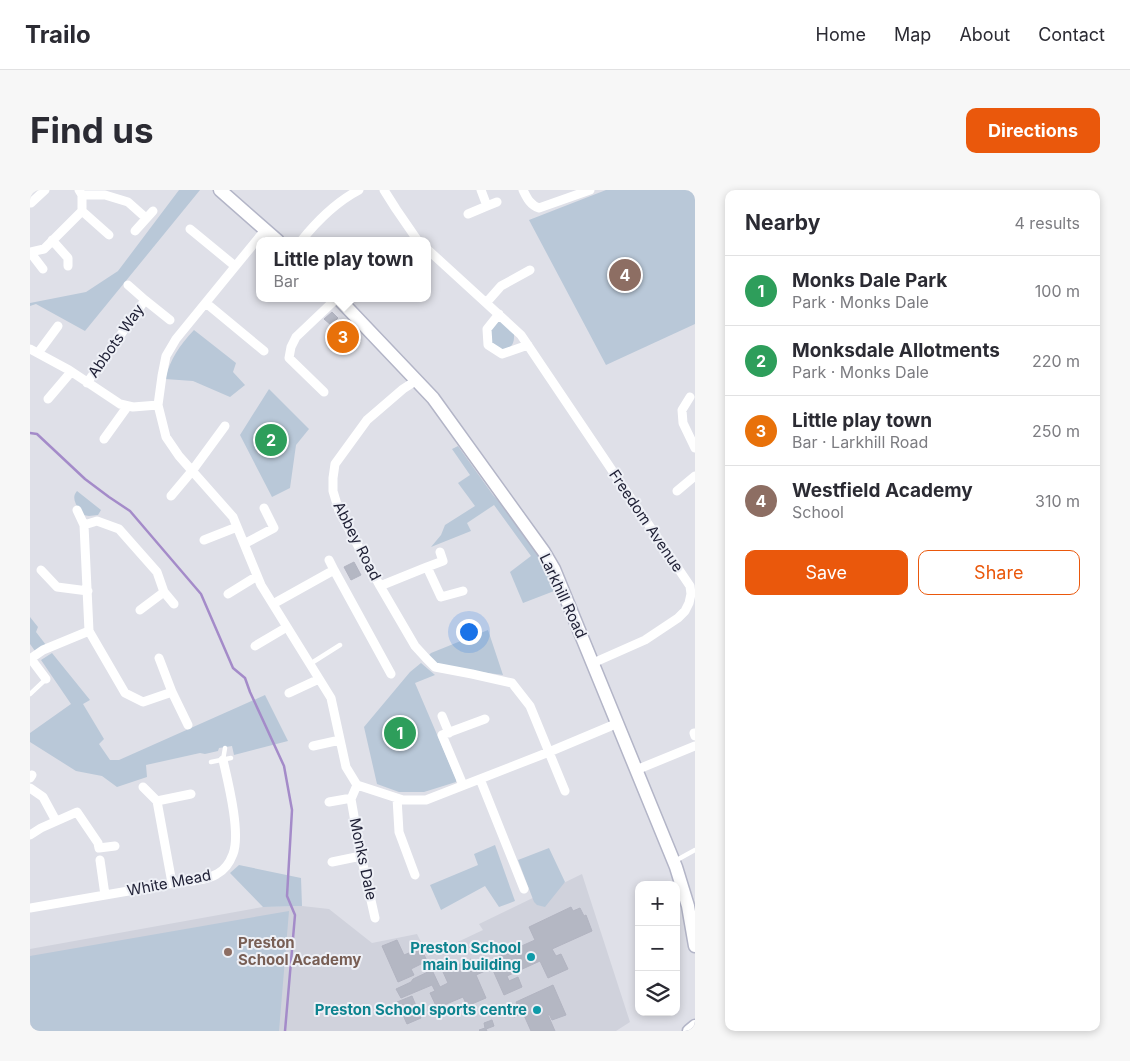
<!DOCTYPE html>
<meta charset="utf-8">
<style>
body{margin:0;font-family:Inter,sans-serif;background:#f7f7f7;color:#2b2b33}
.controls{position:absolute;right:15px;bottom:15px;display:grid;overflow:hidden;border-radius:10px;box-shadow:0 2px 8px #0003}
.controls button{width:45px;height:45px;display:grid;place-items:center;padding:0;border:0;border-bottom:1px solid #e1e1e2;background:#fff;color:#2b2b33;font:25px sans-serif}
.you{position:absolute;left:438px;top:441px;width:18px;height:18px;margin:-12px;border:4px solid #fff;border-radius:50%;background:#1a73e8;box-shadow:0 0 0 8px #1a73e833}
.badge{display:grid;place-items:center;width:32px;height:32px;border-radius:50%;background:#ea580c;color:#fff;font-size:16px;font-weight:700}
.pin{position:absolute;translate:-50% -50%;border:2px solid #fff;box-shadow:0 1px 5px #0006}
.popup{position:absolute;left:226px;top:47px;width:175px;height:65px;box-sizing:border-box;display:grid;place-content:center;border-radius:10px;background:#fff;filter:drop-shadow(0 1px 4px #0005);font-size:16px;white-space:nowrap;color:#7c7c81}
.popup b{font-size:19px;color:#2b2b33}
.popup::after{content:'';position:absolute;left:50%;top:100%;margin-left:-10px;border:10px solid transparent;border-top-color:#fff}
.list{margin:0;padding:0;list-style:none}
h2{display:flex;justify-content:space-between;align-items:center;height:65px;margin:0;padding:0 20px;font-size:21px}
h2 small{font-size:16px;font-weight:400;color:#7c7c81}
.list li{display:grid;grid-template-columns:32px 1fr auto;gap:15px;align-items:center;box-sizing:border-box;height:70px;padding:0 20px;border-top:1px solid #e1e1e2}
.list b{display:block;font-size:19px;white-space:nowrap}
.list p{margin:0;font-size:16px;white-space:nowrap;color:#7c7c81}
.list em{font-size:16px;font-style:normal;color:#7c7c81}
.actions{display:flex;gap:10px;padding:15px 20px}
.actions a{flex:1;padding:11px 0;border:1px solid #ea580c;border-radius:10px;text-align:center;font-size:18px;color:#ea580c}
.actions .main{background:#ea580c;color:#fff}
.icon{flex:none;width:28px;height:28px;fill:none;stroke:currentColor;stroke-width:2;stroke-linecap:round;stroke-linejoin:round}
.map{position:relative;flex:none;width:665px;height:841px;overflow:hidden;border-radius:10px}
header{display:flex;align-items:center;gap:30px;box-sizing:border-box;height:70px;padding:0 25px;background:#fff;border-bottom:1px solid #e1e1e2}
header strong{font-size:24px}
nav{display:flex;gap:28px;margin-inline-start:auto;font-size:18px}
.intro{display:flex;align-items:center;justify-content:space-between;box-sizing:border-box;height:120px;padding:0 30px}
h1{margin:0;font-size:35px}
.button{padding:12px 22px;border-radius:10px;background:#ea580c;color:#fff;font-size:18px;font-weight:700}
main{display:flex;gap:30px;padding:0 30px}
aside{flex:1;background:#fff;border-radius:10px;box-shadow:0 2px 8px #0003}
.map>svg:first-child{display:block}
.built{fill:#d0d2dc}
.green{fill:#b9c8d8}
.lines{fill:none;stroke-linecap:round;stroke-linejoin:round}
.stream{stroke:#a48bc9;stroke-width:2.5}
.building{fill:#b4b7c3;stroke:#b2b4c1}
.secondary-casing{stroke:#b3b5c7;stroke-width:15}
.lane{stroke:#fff;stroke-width:4.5}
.street{stroke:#fff;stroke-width:9}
.secondary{stroke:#fff;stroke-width:12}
.education-dot{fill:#8d6e63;stroke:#eef0f6;stroke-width:2}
.culture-dot{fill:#0f9aa8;stroke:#eef0f6;stroke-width:2}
.labels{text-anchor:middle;stroke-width:4;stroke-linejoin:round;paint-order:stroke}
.street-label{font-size:15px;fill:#212237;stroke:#eef0f6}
.education-label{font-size:15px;font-weight:bold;fill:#785e54;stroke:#eef0f6;text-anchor:start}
.culture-label{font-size:15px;font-weight:bold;fill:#0d838f;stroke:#eef0f6;text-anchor:end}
</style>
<header>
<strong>Trailo</strong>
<nav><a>Home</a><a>Map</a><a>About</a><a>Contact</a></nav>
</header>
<div class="intro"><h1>Find us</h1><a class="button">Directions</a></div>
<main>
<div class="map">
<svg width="665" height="841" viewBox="0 0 665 841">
<rect width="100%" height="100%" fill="#dfe0e8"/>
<path class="built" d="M552,684l48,148 -14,9h-586v-82l233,-42 39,-1 27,3 43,34 45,-9 11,22 55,-26 -4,-6z"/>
<path class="green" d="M149,0h21l-115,141 -49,-27 -6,2v-3l56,-11 32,-21z
M576,0h89v134l-89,41 -77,-145z
M467,132h5l12,11c1,15 -6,17 -19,18l-9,-21z
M164,140l42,33 -3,9 12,13 -15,12 -37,-16 -28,-2c6,-21 14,-33 29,-49z
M239,199l40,40 -13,16 -6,43 -18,9 -32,-62z
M428,256l35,49 6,6 63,87 -39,15 -13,-31 21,-16 -37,-51 -27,18 4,8 -40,16 10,-12 4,-10 30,-19 -17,-23 12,-8 -18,-26z
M47,301l24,19 -3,5 -9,1 -6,-1c-5,-8 -13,-16 -6,-24z
M0,427l8,10 -2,5 10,13 -11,6 -5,-7z
M458,440l15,45 -67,-9 -10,-8 5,-5z
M22,463l38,47 -7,4 21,35 -5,5 11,16h9l146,-65 23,46 -54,14 -2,-9 -13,2 -1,3 -13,3 -5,-1 -54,12 1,12 -30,10 -15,-11 -26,-5 -46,-29v-9l41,-29 -30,-44z
M391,473l14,12 -20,8 41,96v3l-32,10h-25l-22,-8 -13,-57 46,-55z
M465,655l20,56 -16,6 -14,-21 -44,24 -11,-25 48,-20 -4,-11z
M519,658l16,34 -20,25 -8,-2 -3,-3 -16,-42z
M209,675l62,13 1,28 -39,1 -33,-34z
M259,721l-10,120h-249v-75z"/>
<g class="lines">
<path class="stream" d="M0,243l7,1 48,45 24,18 21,14 71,83 32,74 12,10 5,14 34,74 8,44 -5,86 8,19 -10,116"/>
</g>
<path class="building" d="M302,122l6,6 -7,7 -7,-6z
M311,129l20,21 -16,14 -19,-21z
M324,372l7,13 -10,5 -7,-13z
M541,717l2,4 7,-3 4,8 2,-1 6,16 -40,18 4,7 5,-2 7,15 -20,9 -8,-17 -33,15 2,5 9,-4 4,10 -18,8 -12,-27 -16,7 10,23 -19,8 -4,-9 -26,11 -7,-15 5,-2 -3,-6 -31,13 -5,-9 15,-7 2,-3 19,-9 8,17 8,-4 -5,-11 28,-13 5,11 25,-11 -2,-3 36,-16 -6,-13z
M367,750l7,15 17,-7 6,13 -16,8 3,6 -16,7 -16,-36z
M523,795l13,30 -14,5 -3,-6 -1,1 7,16h-24l-8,-18 -9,4 -5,-10 8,-3 -1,-2z
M382,806l9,22 -14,6 -10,-22z
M462,830l2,6 -8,3 1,2h-7l-1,-1 6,-2 -1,-5z"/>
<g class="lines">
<defs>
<path id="secondary" d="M190,0l58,51
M308,108l95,100 111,154 10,17 122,298 12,39 7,40
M659,841l6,-5"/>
</defs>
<use href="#secondary" class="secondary-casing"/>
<path class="lane" d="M280,474l30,-19
M0,504l16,-15
M193,570l2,-12
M181,572l20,-4
M645,671l20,-11"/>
<path class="street" d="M354,0l12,19 22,32
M493,0c4,8 7,15 16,18l51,-18
M52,5h23l23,7 18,16
M1,13l14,-13
M457,16l10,-4
M52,21l27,24
M438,24l19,-8 -6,-16
M160,39l45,37
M235,40l-89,109 -10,17 -4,20 -4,29 8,32 13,19 54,61 28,68 70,113 15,69 11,18 46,15h23l123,-48 69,-29
M105,41l18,-20
M22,50l16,18v8
M271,51c16,-20 35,-39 58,-51
M397,59l94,86 169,251 1,8 -2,9 -4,8 -7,7 -33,22 -52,23
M13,79l-13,-17 14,-3 38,-38v-16l-3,-5
M98,95l17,15 25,20
M176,113l58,48
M456,113l15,-17 29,-16
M469,124l-12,15 1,16 14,9 26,-9
M0,159l39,21 51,34 13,3 25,-2
M8,163l20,-27
M387,190l-14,9 -36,31 -32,44 -2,14v13l6,20 41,75 35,60 11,12 9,9 37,7 40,9 18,23 35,85
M57,193l58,-83
M294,202l-35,-34 2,-11 5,-10 41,-39
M660,207l-8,13 1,13 12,25
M18,209l23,-27
M74,249l23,-32
M647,301l18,-15
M141,306l21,-25 33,-45
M47,320l7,15
M174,350l33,-13
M214,354l30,-16 -10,-20
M299,370l5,10
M397,377l16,-6 -3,-9
M11,380l16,17 31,4
M350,396l47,-19 14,30 22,-6
M134,402l10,12
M198,404l29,-18
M243,414l61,-34 57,104
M110,420l24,-18 -7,-20 -38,-43 -22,-8 -13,4 5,106 36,62 18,9 29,-10
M225,456l32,-19
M129,468l13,34 16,33
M0,469l13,-9 46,-19
M1,469l15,20
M259,503l30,-14
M412,526l7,17
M664,543l1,3
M283,556l27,-6
M606,580l59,-24
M0,588l2,-3
M450,589l44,110
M327,595l-6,14 10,57 14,62
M433,595l-21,-50 43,-16
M113,597l14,14 15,82
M0,598l13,9 13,24
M367,608l2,34 16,43
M127,611l34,-7
M299,612l17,-3h5
M0,645l11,-7 36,-16 21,31 1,5 16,-2
M70,670l5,35
M302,672l29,-6
M0,718c46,-8 93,-16 139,-24 16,-3 34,-2 48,-10 8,-4 13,-12 16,-20 8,-21 -5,-72 -10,-94"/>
<use href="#secondary" class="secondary"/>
</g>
<circle class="education-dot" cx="198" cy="762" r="5"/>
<g class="culture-dot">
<circle cx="501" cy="767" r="5"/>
<circle cx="507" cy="820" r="5"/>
</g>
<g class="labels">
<g class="street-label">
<text transform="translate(86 151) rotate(-55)" y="5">Abbots Way</text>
<text transform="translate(616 331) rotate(56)" y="5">Freedom Avenue</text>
<text transform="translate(327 351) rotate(63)" y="5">Abbey Road</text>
<text transform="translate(533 406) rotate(65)" y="5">Larkhill Road</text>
<text transform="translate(333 669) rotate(78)" y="5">Monks Dale</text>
<text transform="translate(139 693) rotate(-11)" y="5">White Mead</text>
</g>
<g class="education-label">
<text x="208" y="758">Preston<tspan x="208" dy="17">School Academy</tspan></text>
</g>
<g class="culture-label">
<text x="491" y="763">Preston School<tspan x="491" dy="17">main building</tspan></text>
<text x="497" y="825">Preston School sports centre</text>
</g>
</g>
</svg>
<div class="controls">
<button>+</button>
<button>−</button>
<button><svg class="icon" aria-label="layers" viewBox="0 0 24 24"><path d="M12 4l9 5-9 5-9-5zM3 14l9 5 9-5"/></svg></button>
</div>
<div class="you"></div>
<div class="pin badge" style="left:370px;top:543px;background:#2e9e5b">1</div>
<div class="pin badge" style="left:241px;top:250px;background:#2e9e5b">2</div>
<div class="pin badge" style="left:313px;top:147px;background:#e8710a">3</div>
<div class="popup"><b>Little play town</b>Bar</div>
<div class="pin badge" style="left:595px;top:85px;background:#8d6e63">4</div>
</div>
<aside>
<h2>Nearby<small>4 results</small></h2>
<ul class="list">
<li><span class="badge" style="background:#2e9e5b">1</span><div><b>Monks Dale Park</b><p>Park · Monks Dale</p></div><em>100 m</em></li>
<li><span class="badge" style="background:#2e9e5b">2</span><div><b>Monksdale Allotments</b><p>Park · Monks Dale</p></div><em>220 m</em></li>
<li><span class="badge" style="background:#e8710a">3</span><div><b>Little play town</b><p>Bar · Larkhill Road</p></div><em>250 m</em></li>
<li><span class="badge" style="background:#8d6e63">4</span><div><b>Westfield Academy</b><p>School</p></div><em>310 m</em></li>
</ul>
<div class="actions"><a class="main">Save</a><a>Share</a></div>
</aside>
</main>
